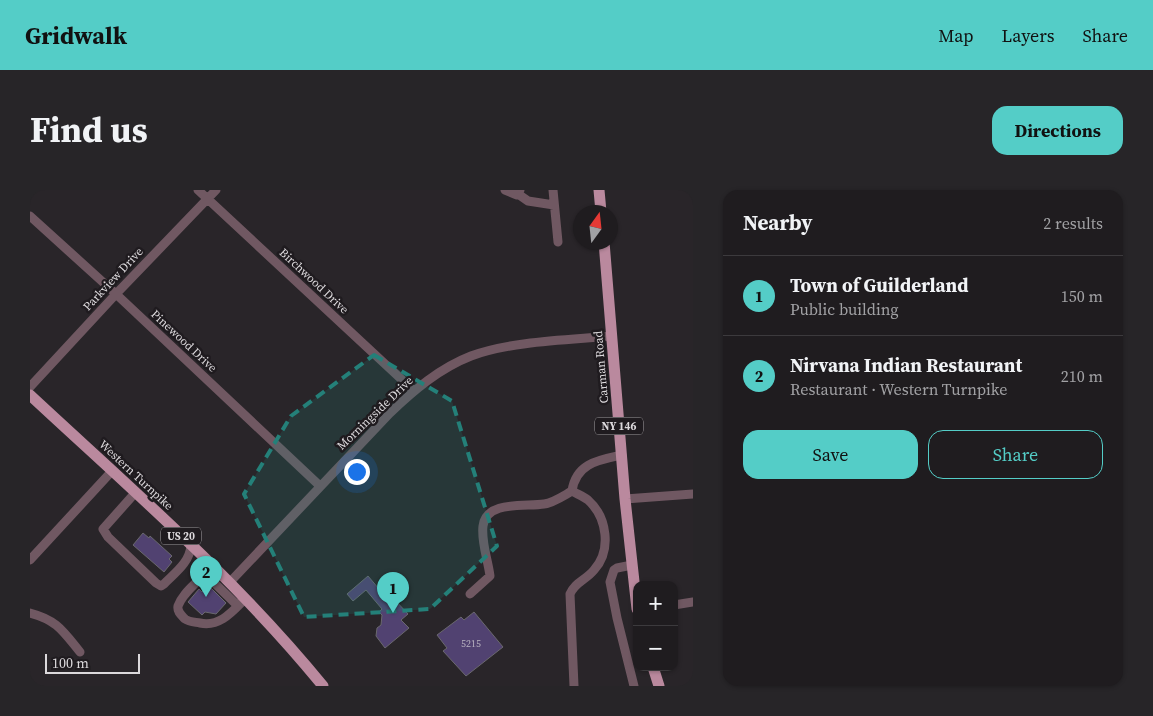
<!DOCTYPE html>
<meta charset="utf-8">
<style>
body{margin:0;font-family:"Source Serif 4",serif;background:#272528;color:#f1f3f6}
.controls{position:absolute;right:15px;bottom:15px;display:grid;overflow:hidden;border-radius:10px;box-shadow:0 1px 4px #0004}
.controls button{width:45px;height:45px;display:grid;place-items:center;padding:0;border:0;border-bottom:1px solid #3c3a3d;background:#1f1c1f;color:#f1f3f6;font:25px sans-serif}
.compass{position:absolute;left:543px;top:15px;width:45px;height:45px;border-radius:50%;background:#1f1c1f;box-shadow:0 1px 4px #0004;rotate:15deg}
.scale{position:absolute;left:15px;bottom:12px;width:95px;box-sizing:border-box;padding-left:5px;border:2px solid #dcd9dc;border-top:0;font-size:14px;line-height:18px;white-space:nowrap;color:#dcd9dc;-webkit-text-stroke:4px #1f1b1f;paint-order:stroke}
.you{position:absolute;left:326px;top:281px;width:18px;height:18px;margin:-12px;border:4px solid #fff;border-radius:50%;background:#1a73e8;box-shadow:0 0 0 8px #1a73e833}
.badge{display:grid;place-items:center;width:32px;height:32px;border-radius:50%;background:#54cdc7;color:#111;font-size:16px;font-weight:700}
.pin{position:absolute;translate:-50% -41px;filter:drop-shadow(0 1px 2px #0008)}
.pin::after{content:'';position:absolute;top:26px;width:18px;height:15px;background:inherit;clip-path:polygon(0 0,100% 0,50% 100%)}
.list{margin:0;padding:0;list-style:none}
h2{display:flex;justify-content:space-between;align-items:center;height:65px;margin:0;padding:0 20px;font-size:21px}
h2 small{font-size:16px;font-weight:400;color:#a1a1a4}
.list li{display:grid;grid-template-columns:32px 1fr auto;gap:15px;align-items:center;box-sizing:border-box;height:80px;padding:0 20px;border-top:1px solid #3c3a3d}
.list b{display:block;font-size:19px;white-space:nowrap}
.list p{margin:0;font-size:16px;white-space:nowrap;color:#a1a1a4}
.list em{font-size:16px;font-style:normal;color:#a1a1a4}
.actions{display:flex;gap:10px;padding:15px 20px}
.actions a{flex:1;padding:11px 0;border:1px solid #54cdc7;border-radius:15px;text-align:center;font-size:18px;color:#54cdc7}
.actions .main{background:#54cdc7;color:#111}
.map{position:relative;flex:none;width:663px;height:496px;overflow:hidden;border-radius:15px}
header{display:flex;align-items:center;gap:30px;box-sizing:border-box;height:70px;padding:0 25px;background:#54cdc7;color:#111}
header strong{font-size:24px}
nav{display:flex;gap:28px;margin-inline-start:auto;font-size:18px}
.intro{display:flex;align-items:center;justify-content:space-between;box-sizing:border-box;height:120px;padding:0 30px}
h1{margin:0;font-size:35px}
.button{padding:12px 22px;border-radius:15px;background:#54cdc7;color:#111;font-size:18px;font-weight:700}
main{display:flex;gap:30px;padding:0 30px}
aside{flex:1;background:#1f1c1f;border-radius:15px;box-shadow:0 1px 4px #0004}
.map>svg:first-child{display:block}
.building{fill:#514271;stroke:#6a686e}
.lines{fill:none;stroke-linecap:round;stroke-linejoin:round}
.minor{stroke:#705862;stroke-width:9}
.major{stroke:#ba899e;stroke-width:11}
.marked{fill:#248079;fill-opacity:0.2;stroke:#248079;stroke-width:4;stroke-dasharray:10 6;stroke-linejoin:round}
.labels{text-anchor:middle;stroke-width:5;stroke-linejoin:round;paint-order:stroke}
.number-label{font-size:10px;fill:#b9b3c1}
.shield{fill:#1f1b1f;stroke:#a3a0a3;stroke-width:1}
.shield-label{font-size:11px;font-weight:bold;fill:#dcd9dc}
.street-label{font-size:12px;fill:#dcd9dc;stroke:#1f1b1f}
</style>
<header>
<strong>Gridwalk</strong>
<nav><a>Map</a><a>Layers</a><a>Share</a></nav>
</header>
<div class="intro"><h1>Find us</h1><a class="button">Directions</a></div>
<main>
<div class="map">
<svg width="663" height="496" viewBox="0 0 663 496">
<rect width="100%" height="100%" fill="#292529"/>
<path class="building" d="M113,343l6,5 1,-2 22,20 -3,3 3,3 -8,10 -31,-27z
M338,386l22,26 4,-3 14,15 -7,6 8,8 -24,20 -9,-12 1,-8 4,-3 1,-10 -3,-3 3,-3 -16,-19 -13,11 -6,-7z
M178,395l18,18 -10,11 -11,-2 -3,3 -14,-13 11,-13 3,3z
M444,422l29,35 -37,29 -23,-25 4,-3 -10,-13 24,-18 3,3z"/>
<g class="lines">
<path class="minor" d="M168,0l215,200
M475,0l12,5 3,-5
M523,0l5,52
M488,4l10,7 26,4
M0,26l86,78 204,192
M0,197l86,-93 100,-104
M105,303l-32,36 5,8 48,46 5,3 3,-2c12,-12 26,-22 27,-39
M595,309l68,-5
M0,370l82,-89
M181,373c-7,17 -27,26 -33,43 -1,6 3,9 7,13 4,3 10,3 15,4 20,4 32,-11 45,-24
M602,375l-15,3 -3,2 -4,12 7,36 17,68
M175,384l33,32v-3
M200,392l160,-169c24,-23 50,-45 81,-57 41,-15 97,-16 141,-20
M440,404l20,-18c-2,-16 -9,-34 -7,-50 3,-26 43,-19 61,-22 9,-1 19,-8 28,-13
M644,415l19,-3
M0,423c27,7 33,18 50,39
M544,496l-4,-92c5,-12 16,-14 24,-24 18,-20 13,-53 -6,-70 -5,-4 -11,-6 -16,-9 4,-28 27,-31 50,-36"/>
<path class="major" d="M569,0l2,22
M574,52l21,257 12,110
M0,205c101,94 206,184 293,291
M623,477l6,19"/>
</g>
<path class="marked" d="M344,165l78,46 45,145 -67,63 -126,8 -60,-123 47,-78z"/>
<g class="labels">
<g class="number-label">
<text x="441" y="457">5215</text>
</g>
<g class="shield">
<rect x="565" y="227.5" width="48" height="17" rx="4"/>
<rect x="131" y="337.5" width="40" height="17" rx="4"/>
</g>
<g class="shield-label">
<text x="589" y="240">NY 146</text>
<text x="151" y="350">US 20</text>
</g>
<g class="street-label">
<text transform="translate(83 89) rotate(-47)" y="4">Parkview Drive</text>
<text transform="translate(284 91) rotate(43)" y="4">Birchwood Drive</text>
<text transform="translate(154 151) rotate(43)" y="4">Pinewood Drive</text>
<text transform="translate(571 177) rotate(-95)" y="4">Carman Road</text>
<text transform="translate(345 223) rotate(-44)" y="4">Morningside Drive</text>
<text transform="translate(106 285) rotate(43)" y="4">Western Turnpike</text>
</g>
</g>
</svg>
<div class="controls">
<button>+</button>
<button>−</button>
</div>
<svg class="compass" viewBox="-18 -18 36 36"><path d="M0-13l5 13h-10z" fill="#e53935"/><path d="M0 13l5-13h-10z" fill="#a1a1a4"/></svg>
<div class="scale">100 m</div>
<div class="you"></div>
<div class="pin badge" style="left:363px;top:423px">1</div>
<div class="pin badge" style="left:176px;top:407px">2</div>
</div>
<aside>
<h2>Nearby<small>2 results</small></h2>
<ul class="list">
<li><span class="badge">1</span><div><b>Town of Guilderland</b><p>Public building</p></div><em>150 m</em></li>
<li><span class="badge">2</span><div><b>Nirvana Indian Restaurant</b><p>Restaurant · Western Turnpike</p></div><em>210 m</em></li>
</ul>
<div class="actions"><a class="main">Save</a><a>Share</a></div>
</aside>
</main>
